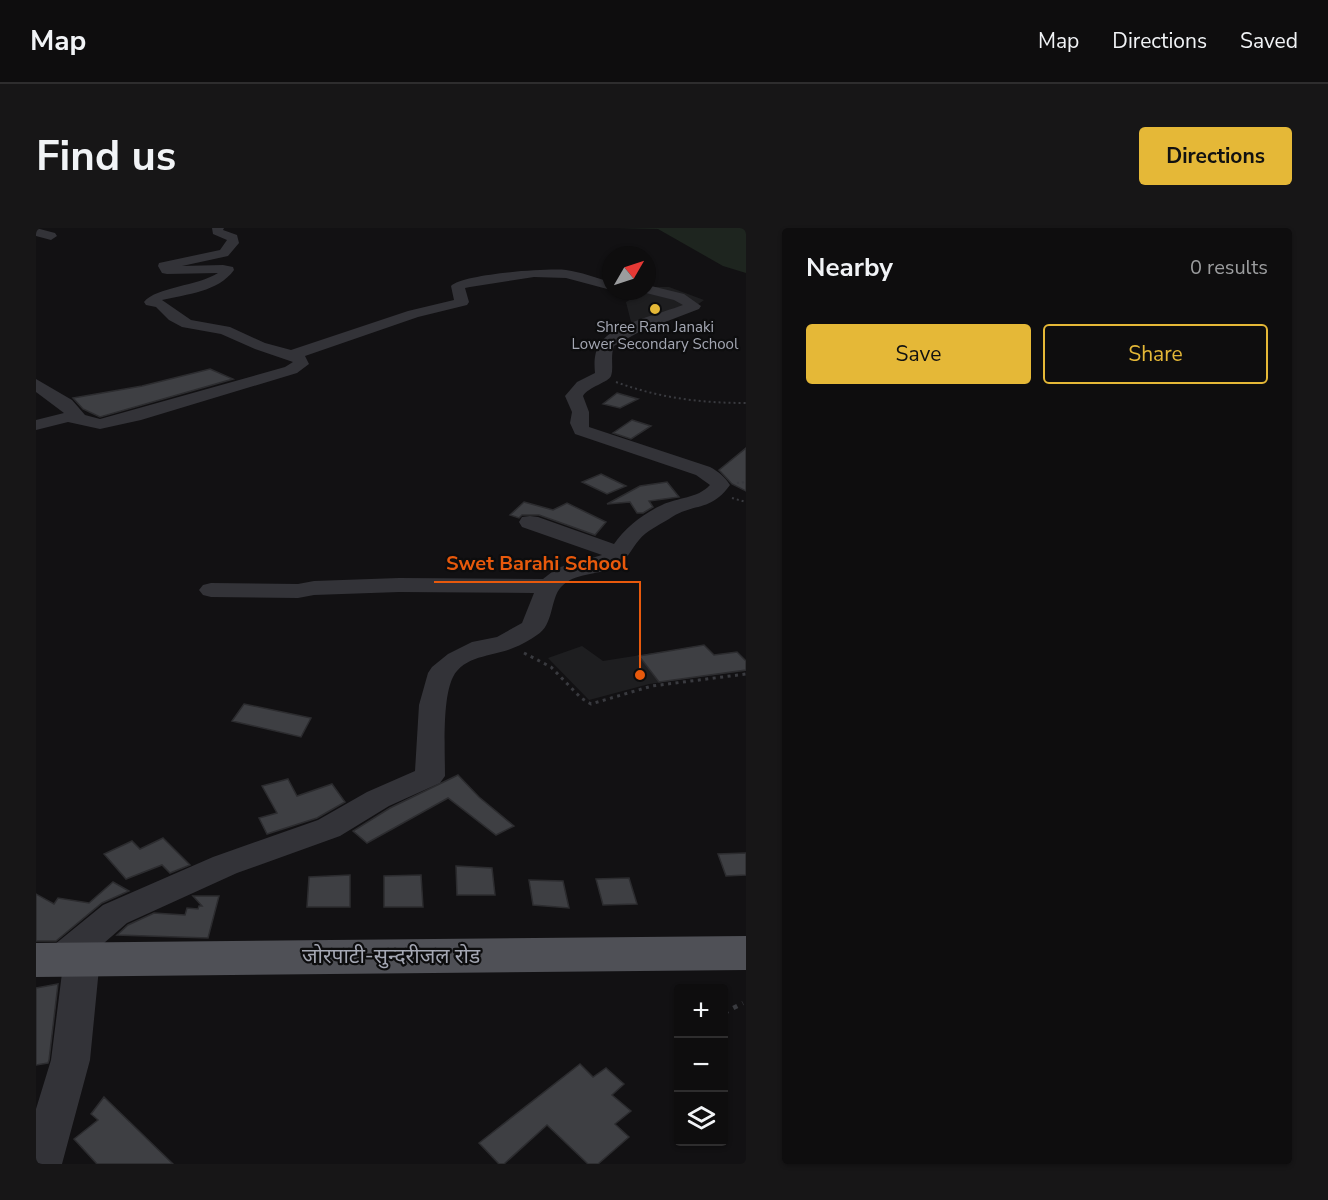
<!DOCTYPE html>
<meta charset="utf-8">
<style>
body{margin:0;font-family:"Nunito Sans","Noto Sans Devanagari",sans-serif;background:#171617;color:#f1f3f6}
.controls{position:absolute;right:18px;bottom:18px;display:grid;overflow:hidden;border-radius:6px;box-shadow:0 2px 4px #0004}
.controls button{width:54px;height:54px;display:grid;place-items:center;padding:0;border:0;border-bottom:2px solid #2e2d2e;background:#0e0d0e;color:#f1f3f6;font:30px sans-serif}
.compass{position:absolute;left:566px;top:18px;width:54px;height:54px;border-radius:50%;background:#0e0d0e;box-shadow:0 2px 4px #0004;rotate:51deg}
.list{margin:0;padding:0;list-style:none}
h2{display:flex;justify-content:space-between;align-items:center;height:78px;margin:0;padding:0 24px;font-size:26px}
h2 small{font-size:20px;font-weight:400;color:#9b9c9e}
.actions{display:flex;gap:12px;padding:18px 24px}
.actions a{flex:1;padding:14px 0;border:2px solid #e5b837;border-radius:6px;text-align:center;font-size:21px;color:#e5b837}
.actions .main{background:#e5b837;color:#111}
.icon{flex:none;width:33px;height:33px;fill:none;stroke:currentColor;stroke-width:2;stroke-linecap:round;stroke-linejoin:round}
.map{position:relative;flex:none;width:710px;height:936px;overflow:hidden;border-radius:6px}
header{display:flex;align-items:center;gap:36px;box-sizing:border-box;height:84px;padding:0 30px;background:#0e0d0e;border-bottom:2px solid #2e2d2e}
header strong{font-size:28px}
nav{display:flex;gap:33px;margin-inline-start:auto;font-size:21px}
.intro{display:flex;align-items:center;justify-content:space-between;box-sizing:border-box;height:144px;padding:0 36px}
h1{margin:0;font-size:42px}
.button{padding:15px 27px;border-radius:6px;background:#e5b837;color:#111;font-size:21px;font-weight:700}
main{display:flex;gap:36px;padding:0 36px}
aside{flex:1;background:#0e0d0e;border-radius:6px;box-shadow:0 2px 4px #0004}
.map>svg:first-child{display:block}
.built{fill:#1e1e20}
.green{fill:#1e251f}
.building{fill:#3e3f43;stroke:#2c2c2f;stroke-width:1.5}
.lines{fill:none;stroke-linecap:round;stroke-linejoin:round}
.path-far2{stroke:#393a3f;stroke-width:2;stroke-dasharray:2 3;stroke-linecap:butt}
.path-far1{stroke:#393a3f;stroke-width:3;stroke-dasharray:3 4.5;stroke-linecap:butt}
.path{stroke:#393a3f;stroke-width:4.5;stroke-dasharray:4.5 6;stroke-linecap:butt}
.minor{fill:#333338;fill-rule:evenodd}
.major{fill:#4f5056;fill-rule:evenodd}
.poi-dot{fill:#e5b837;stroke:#0d0d0e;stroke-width:2}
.labels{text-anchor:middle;stroke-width:4.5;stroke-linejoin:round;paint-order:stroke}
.far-poi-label{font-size:15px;fill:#a4a7b3;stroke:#0d0d0e}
.near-street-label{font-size:21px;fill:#a4a7b3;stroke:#0d0d0e}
.leader{fill:none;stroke:#e8590c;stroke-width:2}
.callout-dot{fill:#e8590c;stroke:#0d0d0e;stroke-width:2}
.callout-label{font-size:20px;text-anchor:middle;font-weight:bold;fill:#e8590c;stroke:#0d0d0e;stroke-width:4.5;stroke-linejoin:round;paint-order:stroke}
</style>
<header>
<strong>Map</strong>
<nav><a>Map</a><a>Directions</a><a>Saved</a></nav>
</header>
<div class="intro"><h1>Find us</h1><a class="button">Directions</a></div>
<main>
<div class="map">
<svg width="710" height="936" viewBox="0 0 710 936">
<rect width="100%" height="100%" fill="#121113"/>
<path class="built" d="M611,59h22l35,13 -7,5 -57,23 -9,-6 -5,-20 11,-6 -4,-5h14z
M668,417l9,10 24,-3 9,9v10l-97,13 -60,16 -41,-42 34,-12 21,15z"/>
<path class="green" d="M581,0h129v45l-23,-7 -65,-37z"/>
<path class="building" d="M174,141l23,10 -133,38 -17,-8 -10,-11 69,-12z
M581,165l21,6 -18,9 -17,-4z
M596,192l19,6 -20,13 -18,-6z
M710,220v43l-14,-7 -13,-14z
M565,246l25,12 -19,8 -25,-12z
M631,254l12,15 -30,4 4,6 -10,6h-6l-7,-11 -23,2 33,-18z
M488,274l29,8 14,-7 39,19 -11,13 -56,-20h-17l-3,3 -9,-3z
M668,417l10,10 23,-3 9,9v9l-87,12 -20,-26z
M208,476l67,14 -10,19 -69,-16z
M422,547l21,22 35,29 -18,9 -48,-37 -81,45 -14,-12 37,-23z
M252,551l9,17 35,-12 13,18 -28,16 -50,16 -8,-16 18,-5 -15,-27z
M127,610l27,27 -20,8 -8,-8 -36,14 -22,-25 28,-13 8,8z
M710,625v22l-20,1 -8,-22z
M420,638l36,2 3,27h-38z
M314,647v32h-43l2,-30z
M385,647l2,32h-39v-31z
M593,650l8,26 -34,1 -7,-26z
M493,652l34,1 6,27 -36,-3z
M77,654l16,9 -27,12 -46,38h-20v-47l18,10 4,-6 31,5z
M157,668h26l-11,42 -91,-3 11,-10 26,-12 31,2 2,-7 11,1 1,-3h3z
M22,756l-9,76 -1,3 -12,2v-77z
M544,836l13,13 13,-9 18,16 -12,11 19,16 -16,13 14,13 -31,27h-10l-41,-39 -43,39h-5l-20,-21z
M68,869l69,67h-76l-23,-25 24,-19 -7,-6z"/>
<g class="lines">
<path class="path-far2" d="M580,154c43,16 85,21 130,21
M701,255l9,-1
M696,270l14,4"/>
<path class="path-far1" d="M488,425l27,14 30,31 10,6 61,-18 94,-12"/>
<path class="path" d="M688,785l19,-10"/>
<path class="minor" d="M0,0l19,5 2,3 -6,4 -15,-4z
M176,0h12l-1,2 14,5 2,8 -11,13 -46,10 41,-1 10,2 1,3c-16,22 -47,24 -72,30l29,20 39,7 35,16 26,7 117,-39 46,-11 -3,-14c12,-12 95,-18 115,-16 15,2 30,8 45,12v8l-45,-12 -32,-1 -64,10 -5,1 4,14 -2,3 -49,12 -113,39 4,8 -12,9 -156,47 -41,9 -32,-7 -32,8v-10l28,-7 -28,-21v-13l36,21 13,15 15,4 185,-52 8,-5 -38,-13 -34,-15 -39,-7 -13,-7 -13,-13 -10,-2 -2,-3c12,-15 54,-16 74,-29l-51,1 -5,-1 -4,-7 1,-3 61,-13 7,-10 -14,-6z
M611,57l37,9 17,12 -2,3 -60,23 -25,14c-4,11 0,22 -3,30 -2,6 -23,11 -28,20l6,16v15l121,40c9,5 14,9 20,18 -20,28 -37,17 -61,34 -10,6 -23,12 -30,21 -8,9 -12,21 -24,27 -18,9 -40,5 -54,20 -11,12 -7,38 -24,48 -7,5 -16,10 -24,13 -18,8 -49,7 -60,29 -11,22 -8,73 -8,99l-5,7 -51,23 -49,30 -103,37 -110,50 -31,27 4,8 -10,102 -28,104h-26v-55l15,-49 11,-87 -13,-4 -5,-10 5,-10 54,-44 110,-48 105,-37 49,-28 48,-21 4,-66 9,-32 4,-6 16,-13 24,-12 25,-5 25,-14 12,-30 -135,-1 -85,3 -16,3 -87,-1 -8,-2 -4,-5 4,-5 8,-2 87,1 16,-3 85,-3 144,1 14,-11 45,-13 -80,-28 -3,-5 3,-5 8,-1 8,1 76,27c11,-16 30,-31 48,-39 16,-8 35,-6 48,-20l-14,-10 -121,-41 -5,-11 2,-11 -7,-16 12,-14 18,-9c-1,-10 -1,-22 6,-31 14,-18 61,-29 82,-37l-9,-5 -32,-8 5,-1z"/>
<path class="major" d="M710,708v34l-710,7v-34z"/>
</g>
<circle class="poi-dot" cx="619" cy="81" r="6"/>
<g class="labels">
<g class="far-poi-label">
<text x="619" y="104">Shree Ram Janaki<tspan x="619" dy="17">Lower Secondary School</tspan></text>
</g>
<g class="near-street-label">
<text x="355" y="735">जोरपाटी-सुन्दरीजल रोड</text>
</g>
</g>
<path class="leader" d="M604 447L604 354H398"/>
<circle class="callout-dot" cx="604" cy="447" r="6"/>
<g class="callout-label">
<text x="501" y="342">Swet Barahi School</text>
</g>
</svg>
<div class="controls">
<button>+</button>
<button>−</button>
<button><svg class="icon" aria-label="layers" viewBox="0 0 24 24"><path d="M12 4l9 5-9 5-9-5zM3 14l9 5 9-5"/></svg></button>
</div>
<svg class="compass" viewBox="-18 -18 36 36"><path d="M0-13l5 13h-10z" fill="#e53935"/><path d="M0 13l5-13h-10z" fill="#9b9c9e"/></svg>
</div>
<aside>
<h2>Nearby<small>0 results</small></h2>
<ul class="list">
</ul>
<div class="actions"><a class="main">Save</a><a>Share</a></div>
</aside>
</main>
